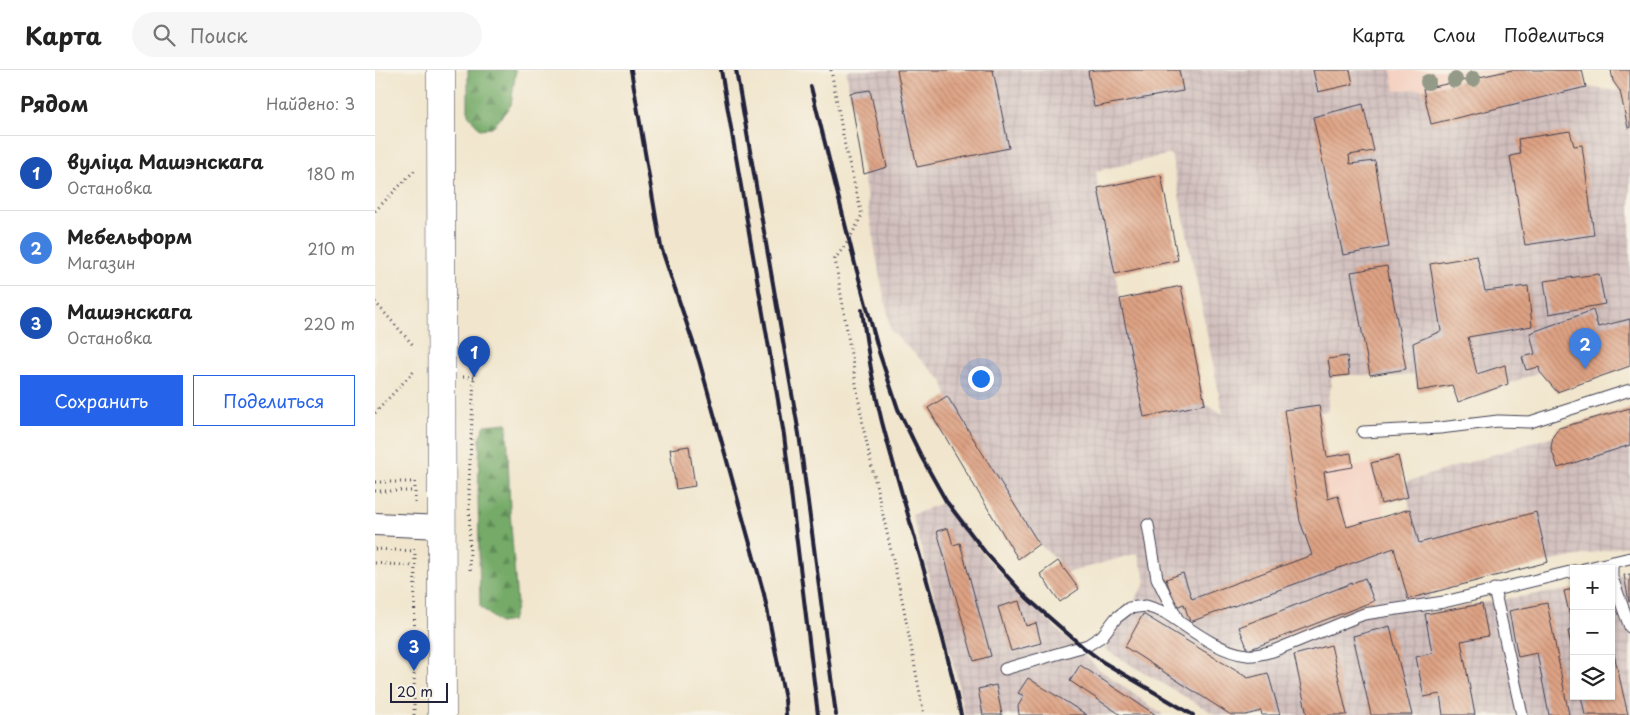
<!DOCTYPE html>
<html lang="ru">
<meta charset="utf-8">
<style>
body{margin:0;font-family:"Playpen Sans",sans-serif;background:#f6f6f6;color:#222}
.controls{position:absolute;right:15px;bottom:15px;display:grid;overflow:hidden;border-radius:0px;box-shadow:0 1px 4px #0004}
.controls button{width:45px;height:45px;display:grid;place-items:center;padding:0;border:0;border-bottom:1px solid #e0e0e0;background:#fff;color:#222;font:25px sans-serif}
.scale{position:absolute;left:15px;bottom:12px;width:58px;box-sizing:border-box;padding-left:5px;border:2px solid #22223b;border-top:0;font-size:14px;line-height:18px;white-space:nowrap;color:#22223b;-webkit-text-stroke:4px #f7f3e8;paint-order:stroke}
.you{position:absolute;left:605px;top:308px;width:18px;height:18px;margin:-12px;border:4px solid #fff;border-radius:50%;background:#1a73e8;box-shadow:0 0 0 8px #1a73e833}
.badge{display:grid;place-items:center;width:32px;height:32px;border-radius:50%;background:#2563eb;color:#fff;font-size:16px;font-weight:700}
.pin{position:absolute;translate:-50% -41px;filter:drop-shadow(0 1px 2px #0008)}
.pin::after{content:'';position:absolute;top:26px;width:18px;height:15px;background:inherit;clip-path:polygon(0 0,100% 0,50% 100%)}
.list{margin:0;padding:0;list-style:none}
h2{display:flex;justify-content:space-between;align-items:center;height:65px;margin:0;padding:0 20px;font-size:21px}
h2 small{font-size:16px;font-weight:400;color:#767676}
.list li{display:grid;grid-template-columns:32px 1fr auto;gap:15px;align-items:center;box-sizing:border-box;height:75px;padding:0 20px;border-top:1px solid #e0e0e0}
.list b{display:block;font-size:19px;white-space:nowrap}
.list p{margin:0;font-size:16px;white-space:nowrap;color:#767676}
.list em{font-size:16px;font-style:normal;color:#767676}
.actions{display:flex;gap:10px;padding:15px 20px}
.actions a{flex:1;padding:11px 0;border:1px solid #2563eb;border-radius:0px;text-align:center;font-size:18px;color:#2563eb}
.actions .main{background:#2563eb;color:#fff}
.icon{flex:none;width:28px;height:28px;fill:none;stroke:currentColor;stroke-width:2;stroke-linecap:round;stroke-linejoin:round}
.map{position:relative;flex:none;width:1255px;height:645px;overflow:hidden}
header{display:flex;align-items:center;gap:30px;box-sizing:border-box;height:70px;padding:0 25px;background:#fff;border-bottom:1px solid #e0e0e0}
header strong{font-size:24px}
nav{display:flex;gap:28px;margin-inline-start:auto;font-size:18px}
.search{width:350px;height:45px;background:#f6f6f6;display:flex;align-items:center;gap:12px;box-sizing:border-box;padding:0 18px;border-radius:28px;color:#767676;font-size:19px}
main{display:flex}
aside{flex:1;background:#fff}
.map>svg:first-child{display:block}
.built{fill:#f5d2c2}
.industrial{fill:url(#industrial-grid);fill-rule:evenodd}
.forest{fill:url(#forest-firs);stroke:#4b6652}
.building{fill:url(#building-back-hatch)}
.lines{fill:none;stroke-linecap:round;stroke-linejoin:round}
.lane-casing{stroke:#413f51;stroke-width:13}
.street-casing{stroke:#413f51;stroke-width:24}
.secondary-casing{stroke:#413f51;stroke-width:29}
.path{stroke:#413f51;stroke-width:3;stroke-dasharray:1 4;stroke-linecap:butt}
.lane{stroke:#fff;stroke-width:11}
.street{stroke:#fff;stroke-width:22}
.secondary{stroke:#fff;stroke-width:28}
.rail{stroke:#22223b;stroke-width:4}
.tree{fill:#949a88}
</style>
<header>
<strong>Карта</strong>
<div class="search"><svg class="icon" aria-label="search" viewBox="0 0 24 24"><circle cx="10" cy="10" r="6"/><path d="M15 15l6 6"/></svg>Поиск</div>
<nav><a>Карта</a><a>Слои</a><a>Поделиться</a></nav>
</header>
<main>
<aside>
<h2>Рядом<small>Найдено: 3</small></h2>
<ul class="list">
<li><span class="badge" style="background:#1a4fb4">1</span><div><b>вуліца Машэнскага</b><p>Остановка</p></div><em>180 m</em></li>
<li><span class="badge" style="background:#3f7fe0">2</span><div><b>Мебельформ</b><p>Магазин</p></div><em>210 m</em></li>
<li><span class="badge" style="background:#1a4fb4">3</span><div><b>Машэнскага</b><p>Остановка</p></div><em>220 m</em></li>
</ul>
<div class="actions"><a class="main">Сохранить</a><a>Поделиться</a></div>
</aside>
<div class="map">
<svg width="1255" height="645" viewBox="0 0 1255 645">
<defs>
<pattern id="industrial-grid" width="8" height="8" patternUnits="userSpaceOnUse" patternTransform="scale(1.25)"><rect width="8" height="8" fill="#d1bfbd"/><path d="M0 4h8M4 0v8" fill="none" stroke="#b3a4a3"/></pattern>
<pattern id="forest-firs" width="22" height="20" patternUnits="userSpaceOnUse" patternTransform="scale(1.25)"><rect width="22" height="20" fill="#74aa68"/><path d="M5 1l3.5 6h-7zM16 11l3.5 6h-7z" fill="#5f8a57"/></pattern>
<pattern id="building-back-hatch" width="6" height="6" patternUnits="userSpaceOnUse" patternTransform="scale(1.25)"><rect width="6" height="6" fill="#dfa384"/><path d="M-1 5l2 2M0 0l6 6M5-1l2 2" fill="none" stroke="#b4846d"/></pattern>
</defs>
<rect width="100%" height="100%" fill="#f7f3e8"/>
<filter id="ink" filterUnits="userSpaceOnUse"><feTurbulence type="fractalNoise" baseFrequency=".02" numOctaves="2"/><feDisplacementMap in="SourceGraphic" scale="10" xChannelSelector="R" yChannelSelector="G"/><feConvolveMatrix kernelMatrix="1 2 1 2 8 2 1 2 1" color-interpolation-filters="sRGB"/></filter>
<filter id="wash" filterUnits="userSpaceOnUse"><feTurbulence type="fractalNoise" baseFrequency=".0096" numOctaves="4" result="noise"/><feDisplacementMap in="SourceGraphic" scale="20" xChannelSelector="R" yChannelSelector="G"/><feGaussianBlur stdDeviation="1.12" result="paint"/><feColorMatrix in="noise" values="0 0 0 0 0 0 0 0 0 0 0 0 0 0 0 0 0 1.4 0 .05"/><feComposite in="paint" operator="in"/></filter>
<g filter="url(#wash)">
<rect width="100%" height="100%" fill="#f1e6cd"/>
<path class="built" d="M1016,0h110l-78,19 -29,1z
M976,383l3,14 44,-11 10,41 -26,7 3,12 -45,13 -28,26 -12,-34 -9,-59z"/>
<path class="industrial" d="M471,0h545l4,20 28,-1 89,-19h70l4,17 33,4 -6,-10 17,-11v296l-73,26 -17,-20 -82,30 -6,-17 -34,6 -3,-17 -35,4 -10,-3h-21l-18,2v8l-3,12v14l-8,1 7,45 -36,6 9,58 12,34 28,-26 70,-20 -4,-27 147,-46 -2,12 7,20 72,-23v100l-82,17 -117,31 -7,13 1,8 73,-14 76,-11v107h37v-118l13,-3 6,28v112h-414l-112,-66 42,-67 -8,-29 -71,20 -9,-12 -19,-17 -92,-148 -5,-16 -51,-49 -14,-70zM796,84l52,260 -18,-10 -61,13 -46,-229 -2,-17z
M570,432l38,52 42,45 75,71 63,45h-199l-7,-37 -45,-163z"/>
<path class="forest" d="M93,0h48l-5,35 -19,23 -12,1 -12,-15z
M132,353l3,88 7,93 -5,17 -13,2 -19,-17 -2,-110 2,-60 5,-11z"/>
<g id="blocks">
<path class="building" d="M522,0h96l16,78 -92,19z
M721,0h83l4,21 -89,16 -6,-36z
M938,0h37l3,14 -35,8z
M1137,0h70l4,17 -155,37 -8,-35z
M1236,0h19v58h-2l-8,-37 -7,-10z
M495,20l17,77 -23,7 -14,-81z
M988,34l11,47 -25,4 1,9 25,-3 14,86 -46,8 -30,-138z
M1195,61l4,15 8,-1 12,90 -69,10 -15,-89 10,-2 -2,-15z
M786,105l17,85 -63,14 -17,-86z
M1102,186l8,35 43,-5 4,40 -64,11 9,37 28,-9 3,19 -50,18 -6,-17 -34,6 -5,-48 28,-12 -11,-67z
M1012,196l19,103 -36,6 -19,-103z
M1224,204l6,30 -56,10 -5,-33z
M806,216l24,118 -61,13 -24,-118z
M1218,240l5,17 32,-8v47l-73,26 -17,-20 -1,-5 -13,3 -4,-13 13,-3 -5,-21z
M972,286l2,19 -18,2 -3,-18z
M572,326l92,148 -21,15 -90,-151z
M944,335l8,52 24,-4 2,14 -29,5 4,27 10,-3 9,31 63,-18 9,34 117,-31 12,50 -140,37 -14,-51 -204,74 -6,-18 -8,3 -10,-28 17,-6 9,26 120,-44 -12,-34 -16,-111z
M1255,338v37l-72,23 -7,-20 2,-12 6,-8z
M314,376l6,40 -19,3 -6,-40z
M1023,386l10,41 -27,7 -10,-41z
M573,458l5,17 7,-2 31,113 -17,5 -37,-130z
M683,491l21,28 -19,13 -20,-28z
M1255,504v28h-1l-5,-27z
M990,508l9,23 -126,49 -9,-23z
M1199,519v66h-1l-5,-24 5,-1 -9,-39z
M644,531l7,25 10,-3 5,20 -30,8 -13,-44z
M1172,533l5,25 17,87h-20l-12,-62 -19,4 -9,-46z
M1107,534l6,32 -27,5 14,74h-32l-3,-21 -16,3 -8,-40 16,-4 -7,-39z
M768,544l105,64 20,-5 12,42h-18l-1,-4 -15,4h-15l-106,-68z
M1015,556l22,89h-41l-18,-79z
M1236,571l17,74h-43l-4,-19h30z
M956,575l16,70h-40l-13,-60z
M705,595l76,50h-35l-51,-34z
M653,608l59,37h-68l-1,-9 6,-10 -6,-3z
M621,615l6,30h-19l-5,-26z"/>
</g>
</g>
<g filter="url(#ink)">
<use href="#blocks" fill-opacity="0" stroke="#413f51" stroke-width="1"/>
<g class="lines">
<defs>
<path id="lane" d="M988,362l77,-4 58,-7 32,1 100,-32
M773,455l9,53 21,42
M1237,492v16l18,49
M1209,499l46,-11
M1119,519l28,126
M630,599l83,-24 14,-9 14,-18 13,-10 17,-2 18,6c24,15 54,40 83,43 9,1 18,-2 26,-4l91,-37 80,-12 130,-31"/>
<path id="street" d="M0,454l66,3"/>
<path id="secondary" d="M66,0l1,645"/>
</defs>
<use href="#lane" class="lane-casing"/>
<use href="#street" class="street-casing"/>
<use href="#secondary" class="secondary-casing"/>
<path class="path" d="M456,0l14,76 17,69 -13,25 -14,19 29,172 39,173 21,111
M0,141l40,-41
M0,232l39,44
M88,307h11
M0,343l39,-42
M0,412h40v24
M0,421h40
M0,479l39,2
M0,493l39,3
M95,500l-1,-89 5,-104v-32
M39,645l1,-169"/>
<use href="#lane" class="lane"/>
<use href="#street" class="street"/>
<use href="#secondary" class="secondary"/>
<path class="rail" d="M256,0l30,177 38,113 65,234 21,105 1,16
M346,0l63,365 34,280
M361,0l63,364 37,281
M436,17l44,177 24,88 19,57 24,49 24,43 39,51 42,46 56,49 20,15 90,53
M487,240c5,38 11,75 20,112 26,98 58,194 79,293"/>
</g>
<g class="tree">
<circle cx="1098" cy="9" r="8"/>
<circle cx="1080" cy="10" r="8"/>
<circle cx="1053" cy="12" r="8"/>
</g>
</g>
</svg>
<div class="controls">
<button>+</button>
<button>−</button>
<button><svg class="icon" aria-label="layers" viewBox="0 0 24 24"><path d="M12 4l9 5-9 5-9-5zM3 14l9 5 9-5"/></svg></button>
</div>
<div class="scale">20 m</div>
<div class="you"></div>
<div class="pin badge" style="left:99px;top:307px;background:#1a4fb4">1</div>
<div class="pin badge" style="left:1210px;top:299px;background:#3f7fe0">2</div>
<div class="pin badge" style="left:39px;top:601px;background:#1a4fb4">3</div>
</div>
</main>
